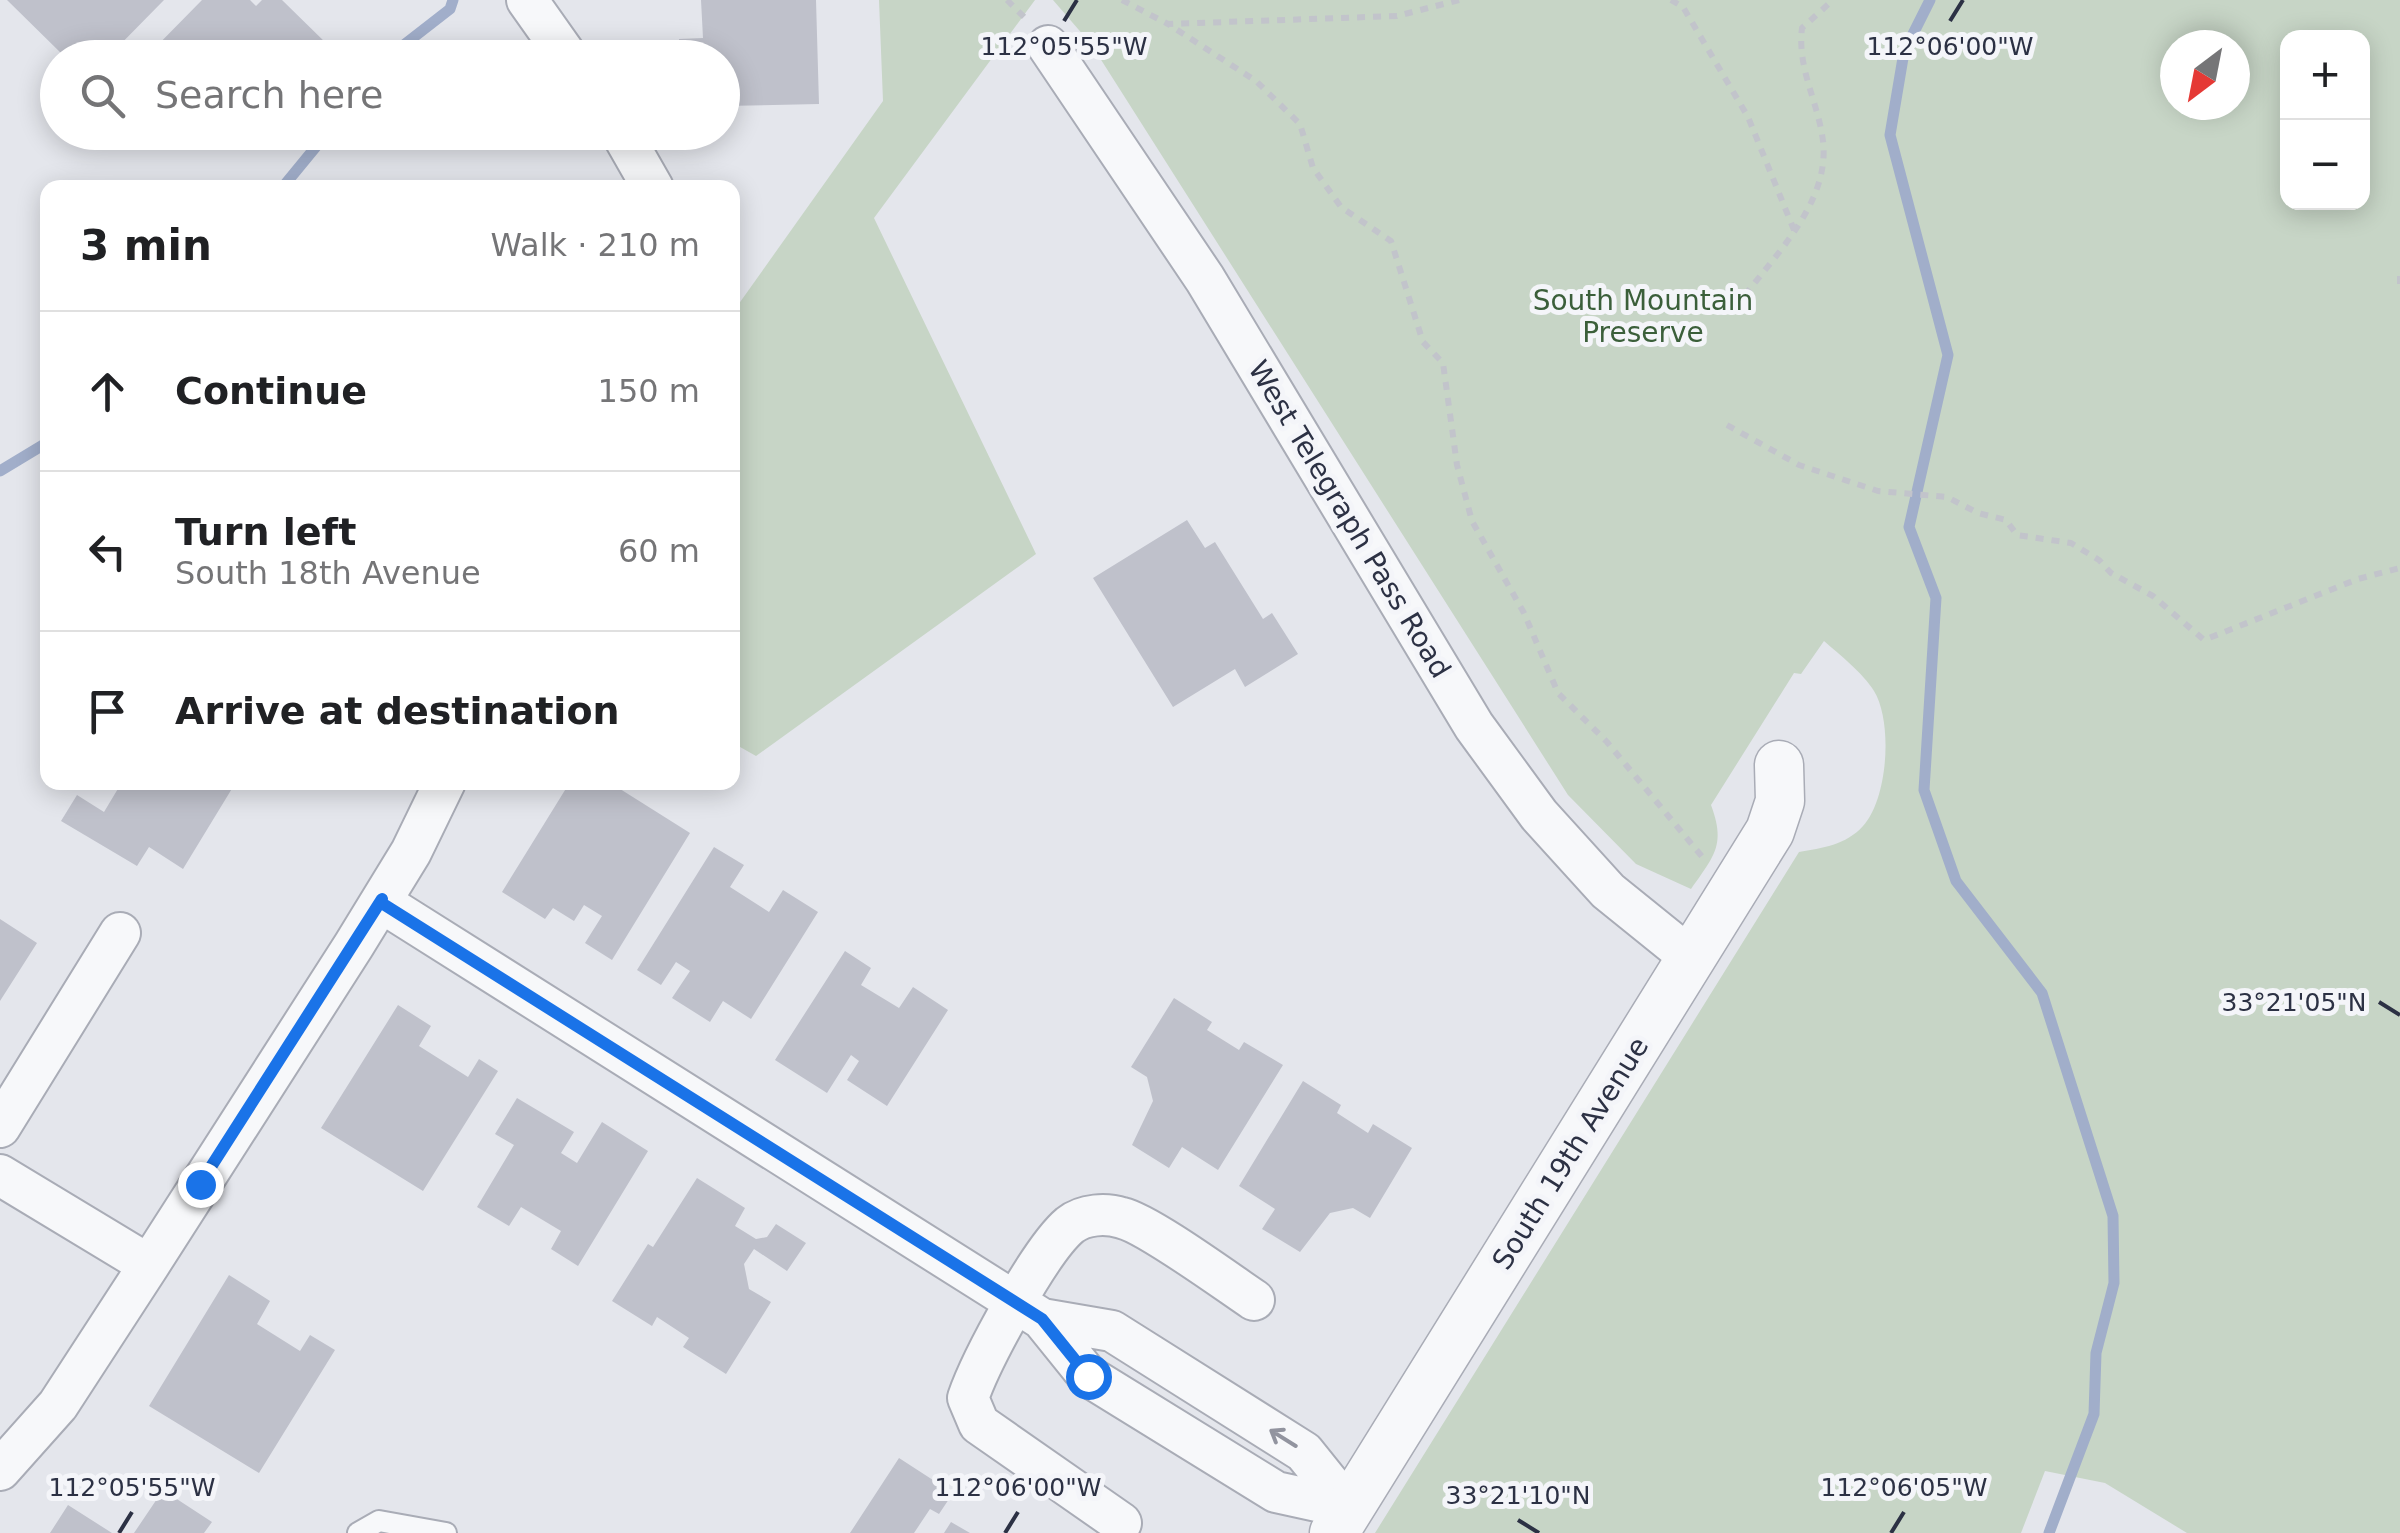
<!DOCTYPE html>
<meta charset="utf-8">
<style>
body{margin:0;font-family:"DejaVu Sans",sans-serif;background:#f2f2f2;color:#202124}
.controls{position:absolute;right:30px;top:30px;display:grid;overflow:hidden;border-radius:20px;box-shadow:0 5px 25px #0003}
.controls button{width:90px;height:90px;display:grid;place-items:center;padding:0;border:0;border-bottom:2px solid #e0e0e0;background:#fff;color:#202124;font:50px sans-serif}
.compass{position:absolute;left:2160px;top:30px;width:90px;height:90px;border-radius:50%;background:#fff;box-shadow:0 5px 25px #0003;rotate:212deg}
.stop{position:absolute;width:30px;height:30px;margin:-22px;border:8px solid #1a73e8;border-radius:50%;background:#fff}
.stop.end{background:#1a73e8;border-color:#fff;box-shadow:0 2px 10px #0008}
.list{margin:0;padding:0;list-style:none}
h2{display:flex;justify-content:space-between;align-items:center;height:130px;margin:0;padding:0 40px;font-size:42px}
h2 small{font-size:32px;font-weight:400;color:#757577}
.list li{display:grid;grid-template-columns:65px 1fr auto;gap:30px;align-items:center;box-sizing:border-box;height:160px;padding:0 40px;border-top:2px solid #e0e0e0}
.list b{display:block;font-size:38px;white-space:nowrap}
.list p{margin:0;font-size:32px;white-space:nowrap;color:#757577}
.list em{font-size:32px;font-style:normal;color:#757577}
.icon{flex:none;width:55px;height:55px;fill:none;stroke:currentColor;stroke-width:2;stroke-linecap:round;stroke-linejoin:round}
.map{position:relative;flex:none;width:2400px;height:1533px;overflow:hidden}
.search{position:absolute;background:#fff;box-shadow:0 5px 25px #0003;left:40px;top:40px;width:700px;height:110px;display:flex;align-items:center;gap:25px;box-sizing:border-box;padding:0 35px;border-radius:55px;color:#757577;font-size:38px}
.panel{position:absolute;background:#fff;box-shadow:0 5px 25px #0003;left:40px;top:180px;width:700px;height:610px;border-radius:20px}
.map>svg:first-child{display:block}
.green{fill:#c7d5c6;fill-rule:evenodd}
.lines{fill:none;stroke-linecap:round;stroke-linejoin:round}
.stream{stroke:#a1aeca;stroke-width:11}
.building{fill:#bfc1cb}
.service-casing{stroke:#a9acb6;stroke-width:24}
.minor-casing{stroke:#a9acb6;stroke-width:44}
.tertiary-casing{stroke:#a9acb6;stroke-width:51}
.path{stroke:#c2c4cb;stroke-width:6;stroke-dasharray:8 8;stroke-linecap:butt}
.service{stroke:#f7f8fa;stroke-width:20}
.minor{stroke:#f7f8fa;stroke-width:40}
.tertiary{stroke:#f7f8fa;stroke-width:48}
.oneway{stroke:#92949f}
.route{stroke:#1a73e8;stroke-width:12}
.ticks{fill:none;stroke:#2c3144;stroke-width:4}
.labels{text-anchor:middle;stroke-width:10;stroke-linejoin:round;paint-order:stroke}
.park-label{font-size:28px;fill:#3b5f3a;stroke:#f4f5f9}
.street-label{font-size:28px;fill:#2c3144;stroke:#f4f5f9}
.ticks-label{font-size:25px;text-anchor:middle;fill:#2c3144;stroke:#f4f5f9;stroke-width:10;stroke-linejoin:round;paint-order:stroke}
</style>
<div class="map">
<svg width="2400" height="1533" viewBox="0 0 2400 1533">
<rect width="100%" height="100%" fill="#e4e6ec"/>
<path class="green" d="M879,0h156l-161,218 162,336 -280,202 -23,-13v-431l150,-211z
M1053,0h1347v1533h-213l-82,-50 -60,-12 -24,62h-646l424,-681c23,-4 47,-7 64,-26 25,-27 30,-104 11,-135 -11,-18 -35,-37 -50,-50l-23,33 -7,-1 -83,132c15,40 3,51 -20,84l-55,-25 -68,-69 -477,-751zM2288,38h74v164h-74zM2175,45h60v60h-60z"/>
<g class="lines">
<path class="stream" d="M1930,0l-26,52 -14,83 58,220 -39,172 27,71 -12,192 32,91 86,112 71,223 1,67 -18,70 -2,61 -45,119
M387,58l63,-49 3,-9
M282,188l46,-56
M0,471l48,-29"/>
</g>
<path class="building" d="M7,0h157l-57,58h-41z
M202,0h48l6,6 6,-6h20l47,46 -11,12h-38l-9,-10 -10,10h-116z
M701,0h115l3,104 -97,2v-48h-42l-1,-19 24,-1z
M1187,520l18,28 10,-6 48,77 9,-6 26,41 -53,33 -10,-18 -62,38 -80,-129z
M122,782h114l-53,87 -34,-22 -12,19 -76,-45 16,-26 27,17z
M570,782h39l81,51 -78,127 -27,-17 17,-27 -18,-11 -10,16 -21,-13 -8,11 -43,-27z
M714,847l30,18 -14,22 39,25 14,-22 35,22 -67,107 -28,-18 -13,21 -38,-24 18,-27 -14,-9 -15,23 -24,-15z
M0,919l37,24 -37,58z
M845,951l26,17 -10,17 38,23 14,-21 35,23 -61,96 -40,-26 12,-19 -8,-6 -24,38 -52,-33z
M1174,998l38,24 -5,8 32,20 5,-8 39,23 -65,105 -36,-23 -13,21 -37,-23 21,-44 -6,-24 -16,-10z
M398,1005l33,21 -12,20 49,31 11,-18 19,12 -75,120 -102,-63z
M1303,1081l38,24 -4,8 31,20 5,-9 39,24 -42,70 -17,-10 -23,5 -30,39 -38,-23 13,-20 -36,-23z
M517,1098l57,34 -13,21 16,10 25,-41 46,29 -70,115 -27,-17 10,-18 -40,-24 -12,19 -32,-19 37,-62 -19,-11z
M697,1178l48,30 -10,18 21,13 11,-2 9,-13 30,19 -19,28 -33,-22 -10,15 5,25 22,13 -45,72 -43,-27 6,-9 -32,-21 -5,9 -40,-25 36,-57 5,3z
M229,1275l41,26 -13,23 43,27 10,-16 25,15 -76,123 -110,-67z
M899,1458l54,35 -14,21 -9,-5 -16,24h-64z
M163,1490l49,32 -8,11h-70z
M68,1505l44,28h-62z
M951,1522l19,11h-26z"/>
<g class="lines">
<defs>
<path id="service" d="M358,1533l21,-12 67,12"/>
<path id="minor" d="M527,0l41,58
M1048,46l157,233 269,447 65,89 69,76 83,67
M621,132l32,56
M383,899l-2,3 661,417 46,57 188,116 73,16
M0,1127l120,-194
M0,1175l149,90
M1042,1319l70,12 192,121 45,56
M0,1470l58,-65 91,-140 205,-320 57,-93 34,-70
M1121,1523l-142,-99 -11,-26c13,-38 72,-148 102,-173 14,-11 36,-12 52,-7 26,6 105,64 132,82"/>
<path id="tertiary" d="M1334,1533l436,-702 10,-30 -1,-36"/>
</defs>
<use href="#service" class="service-casing"/>
<use href="#minor" class="minor-casing"/>
<use href="#tertiary" class="tertiary-casing"/>
<path class="path" d="M1007,0l17,17
M1122,0l46,24
M1459,0l-62,16 -229,8 88,57 44,43 13,44 28,39 50,34 32,101 20,21 14,102 15,56 52,92 34,80 49,49 97,117
M1671,0l12,7 65,110 46,113
M2400,276v9
M1745,295c34,-44 85,-95 78,-154 -5,-40 -26,-72 -21,-113l31,-28
M1727,425l72,40 79,26 69,6 31,16 28,7 11,15 54,8 28,17 12,13 42,23 51,44 154,-61 42,-11"/>
<use href="#service" class="service"/>
<use href="#minor" class="minor"/>
<use href="#tertiary" class="tertiary"/>
</g>
<defs><path id="oneway-shaft" d="M-6 0H5M1.5-3L5.5 0L1.5 3" fill="none" stroke-width="1.6" stroke-linecap="round" stroke-linejoin="round" transform="scale(2.5)"/></defs>
<use class="oneway" href="#oneway-shaft" transform="translate(1283 1438) rotate(-148)"/>
<g class="lines">
<path class="route" d="M200,1184l182,-285 -2,3 662,417 46,57"/>
</g>
<path class="ticks" d="M1064,21l13,-21M1950,21l13,-21M2379,1002l21,13M1518,1520l21,13M119,1533l13,-21M1005,1533l13,-21M1891,1533l13,-21"/>
<g class="labels">
<g class="park-label">
<text x="1643" y="310">South Mountain<tspan x="1643" dy="32">Preserve</tspan></text>
</g>
<g class="street-label">
<text transform="translate(1350 519) rotate(59)" y="10">West Telegraph Pass Road</text>
<text transform="translate(1570 1153) rotate(-58)" y="10">South 19th Avenue</text>
</g>
</g>
<g class="ticks-label">
<text x="1064" y="55">112°05'55"W</text>
<text x="1950" y="55">112°06'00"W</text>
<text x="2294" y="1011">33°21'05"N</text>
<text x="132" y="1496">112°05'55"W</text>
<text x="1018" y="1496">112°06'00"W</text>
<text x="1904" y="1496">112°06'05"W</text>
<text x="1518" y="1504">33°21'10"N</text>
</g>
</svg>
<div class="controls">
<button>+</button>
<button>−</button>
</div>
<svg class="compass" viewBox="-18 -18 36 36"><path d="M0-13l5 13h-10z" fill="#e53935"/><path d="M0 13l5-13h-10z" fill="#757577"/></svg>
<div class="stop" style="left:1088px;top:1376px"></div>
<div class="stop end" style="left:200px;top:1184px"></div>
<div class="search"><svg class="icon" aria-label="search" viewBox="0 0 24 24"><circle cx="10" cy="10" r="6"/><path d="M15 15l6 6"/></svg>Search here</div>
<section class="panel">
<h2>3 min<small>Walk · 210 m</small></h2>
<ul class="list">
<li><svg class="icon" aria-label="ahead" viewBox="0 0 24 24"><path d="M12 20V5M6 11l6-6 6 6"/></svg><div><b>Continue</b></div><em>150 m</em></li>
<li><svg class="icon" aria-label="left" viewBox="0 0 24 24"><path d="M17 20v-9H6M10 6l-5 5 5 5"/></svg><div><b>Turn left</b><p>South 18th Avenue</p></div><em>60 m</em></li>
<li><svg class="icon" aria-label="arrive" viewBox="0 0 24 24"><path d="M6 21V4h12l-3 4 3 4H6"/></svg><div><b>Arrive at destination</b></div></li>
</ul>
</section>
</div>
